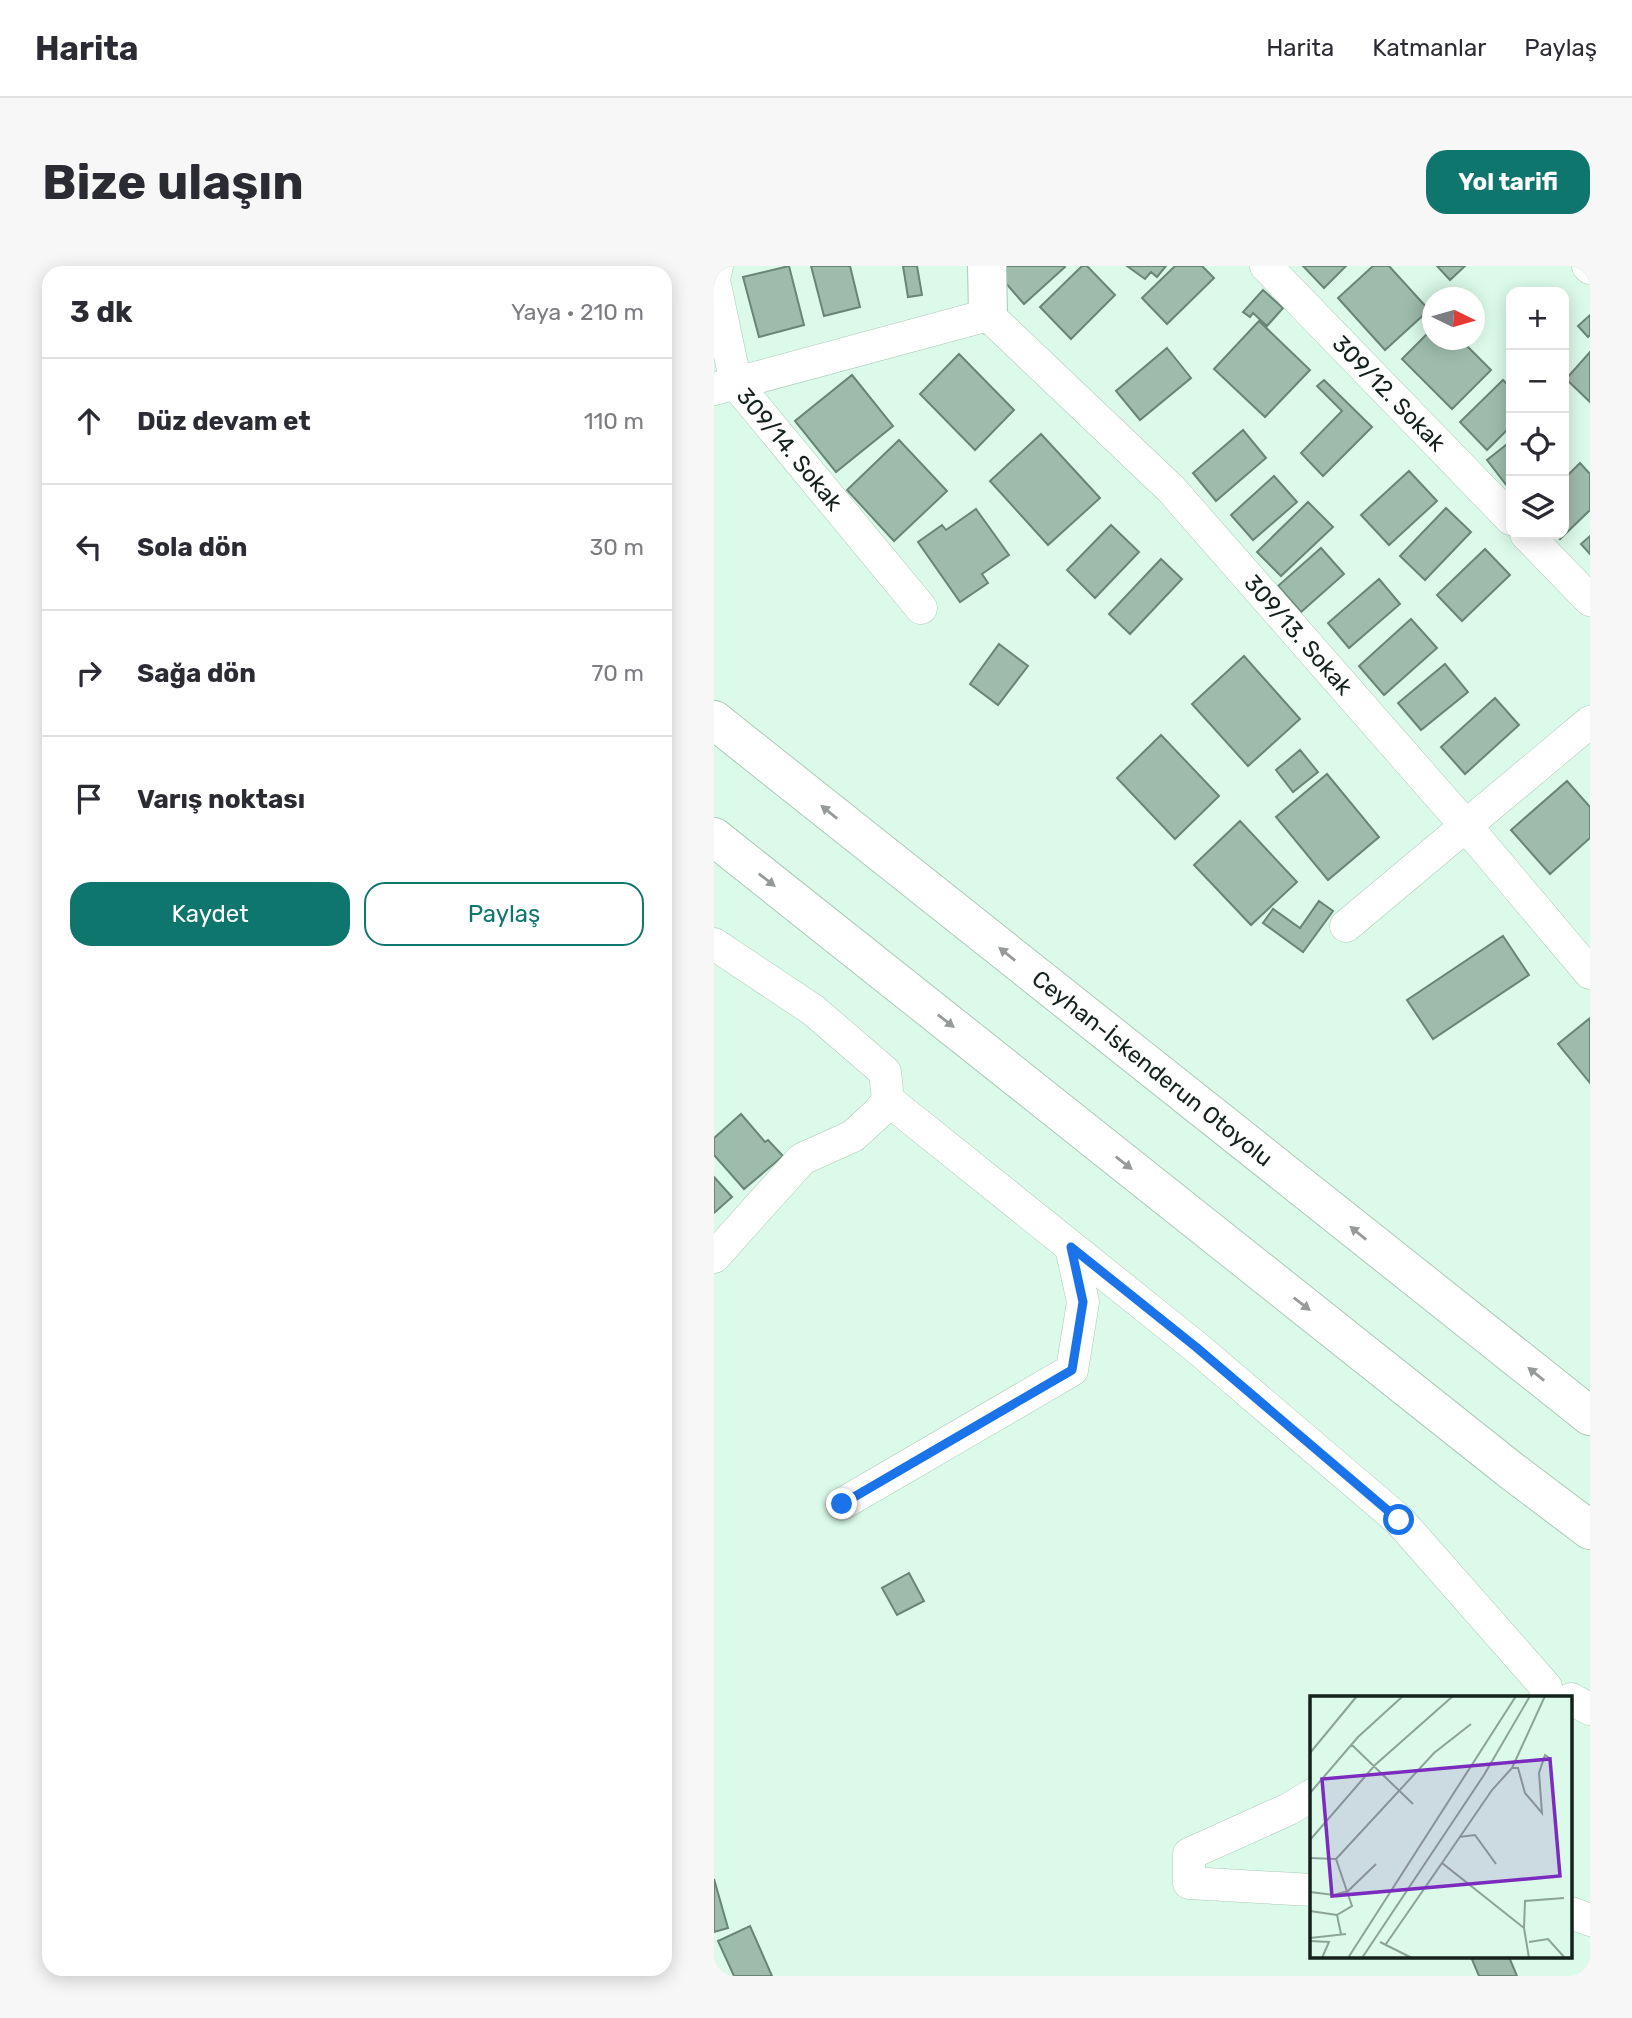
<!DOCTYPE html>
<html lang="tr">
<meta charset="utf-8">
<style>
body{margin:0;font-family:Rubik,sans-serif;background:#f7f7f7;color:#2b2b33}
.controls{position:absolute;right:21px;top:21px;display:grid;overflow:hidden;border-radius:14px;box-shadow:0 4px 18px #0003}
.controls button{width:63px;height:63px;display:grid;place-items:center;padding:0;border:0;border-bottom:2px solid #e1e1e2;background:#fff;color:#2b2b33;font:35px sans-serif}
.compass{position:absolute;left:708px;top:21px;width:63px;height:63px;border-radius:50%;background:#fff;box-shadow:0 4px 18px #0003;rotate:95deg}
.stop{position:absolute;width:21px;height:21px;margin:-16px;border:5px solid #1a73e8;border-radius:50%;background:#fff}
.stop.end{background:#1a73e8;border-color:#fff;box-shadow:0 2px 7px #0008}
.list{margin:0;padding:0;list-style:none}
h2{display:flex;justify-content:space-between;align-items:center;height:91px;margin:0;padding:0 28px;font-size:30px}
h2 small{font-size:23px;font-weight:400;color:#7c7c81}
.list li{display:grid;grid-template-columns:46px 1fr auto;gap:21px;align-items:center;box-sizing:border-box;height:126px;padding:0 28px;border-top:2px solid #e1e1e2}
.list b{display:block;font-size:26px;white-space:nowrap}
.list em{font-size:23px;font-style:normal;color:#7c7c81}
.actions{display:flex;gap:14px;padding:21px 28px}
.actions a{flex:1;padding:16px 0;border:2px solid #0f766e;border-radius:21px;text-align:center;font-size:24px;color:#0f766e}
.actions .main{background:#0f766e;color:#fff}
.icon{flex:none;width:38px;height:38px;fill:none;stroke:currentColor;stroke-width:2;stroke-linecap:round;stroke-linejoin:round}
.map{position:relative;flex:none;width:876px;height:1710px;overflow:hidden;border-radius:21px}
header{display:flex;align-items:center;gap:42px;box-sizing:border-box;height:98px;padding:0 35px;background:#fff;border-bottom:2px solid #e1e1e2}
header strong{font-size:33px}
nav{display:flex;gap:38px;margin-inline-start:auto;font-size:24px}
.intro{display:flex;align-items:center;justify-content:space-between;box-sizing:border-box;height:168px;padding:0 42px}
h1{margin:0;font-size:49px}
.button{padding:18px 32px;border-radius:21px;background:#0f766e;color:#fff;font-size:24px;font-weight:700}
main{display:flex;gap:42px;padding:0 42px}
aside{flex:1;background:#fff;border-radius:21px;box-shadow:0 4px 18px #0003}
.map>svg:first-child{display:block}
.building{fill:#9ebcac;stroke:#688575;stroke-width:2}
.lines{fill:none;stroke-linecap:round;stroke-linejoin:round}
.minor-casing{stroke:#accab9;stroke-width:33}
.tertiary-casing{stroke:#accab9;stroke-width:40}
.motorway-casing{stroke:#accab9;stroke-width:40}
.minor{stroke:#fff;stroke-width:32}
.tertiary{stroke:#fff;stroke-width:38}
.motorway{stroke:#fff;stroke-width:38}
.oneway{fill:#969b98}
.route{stroke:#1a73e8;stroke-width:9}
.labels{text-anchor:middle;stroke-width:5;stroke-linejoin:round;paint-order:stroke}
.street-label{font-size:23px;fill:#15211b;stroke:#dbfae9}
.inset-road{fill:none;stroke:#8ca397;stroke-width:2}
.view{fill:#7b2cbf;fill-opacity:0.15;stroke:#7b2cbf;stroke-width:3.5}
.inset-edge{fill:none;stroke:#15211b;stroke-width:3.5}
</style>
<header>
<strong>Harita</strong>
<nav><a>Harita</a><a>Katmanlar</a><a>Paylaş</a></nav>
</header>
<div class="intro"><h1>Bize ulaşın</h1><a class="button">Yol tarifi</a></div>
<main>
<aside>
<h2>3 dk<small>Yaya · 210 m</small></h2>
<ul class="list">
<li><svg class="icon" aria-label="ahead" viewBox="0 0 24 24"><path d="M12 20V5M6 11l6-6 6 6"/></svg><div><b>Düz devam et</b></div><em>110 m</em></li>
<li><svg class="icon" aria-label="left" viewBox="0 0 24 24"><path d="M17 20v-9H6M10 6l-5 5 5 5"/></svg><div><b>Sola dön</b></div><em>30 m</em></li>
<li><svg class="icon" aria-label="right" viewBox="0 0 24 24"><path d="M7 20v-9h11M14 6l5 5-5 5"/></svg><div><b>Sağa dön</b></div><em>70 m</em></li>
<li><svg class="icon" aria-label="arrive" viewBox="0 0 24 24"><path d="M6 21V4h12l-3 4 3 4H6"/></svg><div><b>Varış noktası</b></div></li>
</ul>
<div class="actions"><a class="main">Kaydet</a><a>Paylaş</a></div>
</aside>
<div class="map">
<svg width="876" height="1710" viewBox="0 0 876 1710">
<rect width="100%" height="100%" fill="#dbfae9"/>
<path class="building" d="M75,0l15,59 -45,12 -16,-60z
M97,0h39l10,41 -36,9z
M189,0h14l5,29 -14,2z
M290,0h60l1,1 -41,37 -21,-24z
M368,0h5l28,29 -44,44 -31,-32z
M413,0h39l-9,11 -6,-5 -6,7z
M461,0h27l12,12 -47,46 -25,-26z
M589,0h43l-22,22z
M659,0h16l40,44 -44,40 -47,-52z
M723,0h28l-15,14z
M549,24l20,18 -16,18 -14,-13 -3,4 -7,-5z
M876,49v20l-2,2 -10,-11z
M545,55l51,49 -45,47 -51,-48z
M718,63v11h29l30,30 -39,39 -50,-50z
M453,82l24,30 -51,42 -24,-29z
M876,86v50l-24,-23z
M245,88l55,56 -39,40 -55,-56z
M138,109l41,51 -57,46 -41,-51z
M610,114l48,47 -49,49 -22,-23 41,-42 -25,-25z
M789,114l8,8v38l-24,24 -27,-28z
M529,164l23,28 -50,43 -23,-28z
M327,168l59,64 -52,47 -58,-64z
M185,174l48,51 -53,50 -47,-51z
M797,175v50l-24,-31z
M866,197l10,11v36l-30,29 -5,-5h9v-55z
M695,205l28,30 -48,44 -28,-30z
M560,210l23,26 -44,38 -22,-25z
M594,236l25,25 -52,49 -24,-24z
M732,242l25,24 -46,48 -25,-24z
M262,243l33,46 -27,19 6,9 -28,19 -42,-60 24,-17 4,5z
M397,259l28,27 -44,46 -28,-28z
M876,270v18l-9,-10z
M607,282l23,26 -43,38 -23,-26z
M771,283l25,26 -48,46 -25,-26z
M447,293l21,20 -52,55 -21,-20z
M665,313l21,25 -51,44 -21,-25z
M697,353l26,29 -53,47 -25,-29z
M285,378l29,22 -30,39 -28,-21z
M530,390l56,63 -52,47 -56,-62z
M731,398l23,28 -47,38 -23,-27z
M781,432l24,27 -54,49 -24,-27z
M447,469l58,61 -44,43 -58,-61z
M586,484l18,22 -25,20 -17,-22z
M613,508l52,63 -51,43 -52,-63z
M853,515l23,26v31l-40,36 -39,-44z
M526,555l57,61 -46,43 -57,-60z
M605,635l14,10 -30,41 -40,-29 10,-14 27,19z
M789,670l26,39 -96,64 -26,-39z
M876,752v65l-32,-39z
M27,848l24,28 3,-2 15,16 -39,33 -30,-34v-17z
M0,911l18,20 -18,16z
M195,1307l15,28 -27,14 -15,-27z
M0,1613l14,49 -14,4z
M36,1660l22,50h-38l-16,-35z
M757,1691h38l8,19h-38z"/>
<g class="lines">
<defs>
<g id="minor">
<path id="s1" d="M3,0l-3,14 22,104 185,224"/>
<path id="s2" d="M552,0l245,253"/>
<path d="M874,0l2,2"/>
<path id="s3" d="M0,123l274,-74 183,174 295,337 124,147"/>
<path d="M812,268l64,66"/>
<path d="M632,660l244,-204"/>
<path d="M0,678l99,66 72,62 3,28 -10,13 -25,23 -51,23 -88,98"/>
<path d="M174,834l308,247 203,173 147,167v11"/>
<path d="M128,1238l230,-134 11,-68 -12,-55"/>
<path d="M857,1433l19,10"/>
<path d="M598,1529l-23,14 -100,45v29l123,7"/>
<path d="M857,1647l19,7"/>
</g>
<path id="tertiary" d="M273,0l1,49"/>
<g id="motorway">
<path id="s4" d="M0,454l876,696"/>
<path d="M0,571l799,635 77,58"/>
</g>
</defs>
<use href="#minor" class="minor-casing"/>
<use href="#tertiary" class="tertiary-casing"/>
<use href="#motorway" class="motorway-casing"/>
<use href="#minor" class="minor"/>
<use href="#tertiary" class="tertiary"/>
<use href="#motorway" class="motorway"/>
</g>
<defs><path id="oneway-solid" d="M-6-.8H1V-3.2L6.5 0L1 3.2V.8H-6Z" transform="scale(1.75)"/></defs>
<g class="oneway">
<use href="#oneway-solid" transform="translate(115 546) rotate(-141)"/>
<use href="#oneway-solid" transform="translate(53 614) rotate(38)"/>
<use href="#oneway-solid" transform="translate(293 688) rotate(-141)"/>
<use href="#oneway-solid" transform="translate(232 755) rotate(38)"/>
<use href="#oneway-solid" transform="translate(410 897) rotate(38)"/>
<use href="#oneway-solid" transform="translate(644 967) rotate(-141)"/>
<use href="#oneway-solid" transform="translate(588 1038) rotate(38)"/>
<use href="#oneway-solid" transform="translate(822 1108) rotate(-141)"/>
</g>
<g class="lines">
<path class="route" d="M128,1238l230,-134 11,-68 -12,-55 125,100 203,173"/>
</g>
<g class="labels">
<g class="street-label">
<text dy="8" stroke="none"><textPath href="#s2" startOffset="177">309/12. Sokak</textPath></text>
<text dy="8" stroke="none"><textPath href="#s1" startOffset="205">309/14. Sokak</textPath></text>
<text dy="8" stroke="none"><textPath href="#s3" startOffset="730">309/13. Sokak</textPath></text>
<text dy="8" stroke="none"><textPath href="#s4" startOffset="560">Ceyhan-İskenderun Otoyolu</textPath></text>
</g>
</g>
<g transform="translate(596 1430)">
<rect width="262" height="262" fill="#dbfae9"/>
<path class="inset-road" d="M42,49l61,59M0,57l47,-57M202,72l33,-72M0,97l48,-56 45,-41M149,141l16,-2 21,29M0,144l65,-75 78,-69M0,162l26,1M26,163l98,-106 37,-29M26,163l16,47 -15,9 4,19M132,167l50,-73 20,-22h6l7,25 17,20 -3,-40 6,-18 6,4M0,196l24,3 14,-4 28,-27M0,215l27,4M214,232l1,-27 39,-3M0,242l36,-4M0,245l19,1 -7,16M70,246l32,16M219,246l19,-3 17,19M76,248l56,-81 82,65 5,30M38,262l168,-262M52,262l122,-183 46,-79"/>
<path class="view" d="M240,63l10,117 -228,20 -10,-117z"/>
<rect width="262" height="262" class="inset-edge"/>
</g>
</svg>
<div class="controls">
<button>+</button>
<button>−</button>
<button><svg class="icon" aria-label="locate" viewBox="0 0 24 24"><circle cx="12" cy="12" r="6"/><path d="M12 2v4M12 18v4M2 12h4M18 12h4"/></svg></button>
<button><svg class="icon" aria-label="layers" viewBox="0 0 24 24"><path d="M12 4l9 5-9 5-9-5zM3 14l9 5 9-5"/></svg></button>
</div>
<svg class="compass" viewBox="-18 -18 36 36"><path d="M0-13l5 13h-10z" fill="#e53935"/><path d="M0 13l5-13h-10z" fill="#7c7c81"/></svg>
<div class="stop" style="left:685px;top:1254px"></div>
<div class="stop end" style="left:128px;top:1238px"></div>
</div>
</main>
